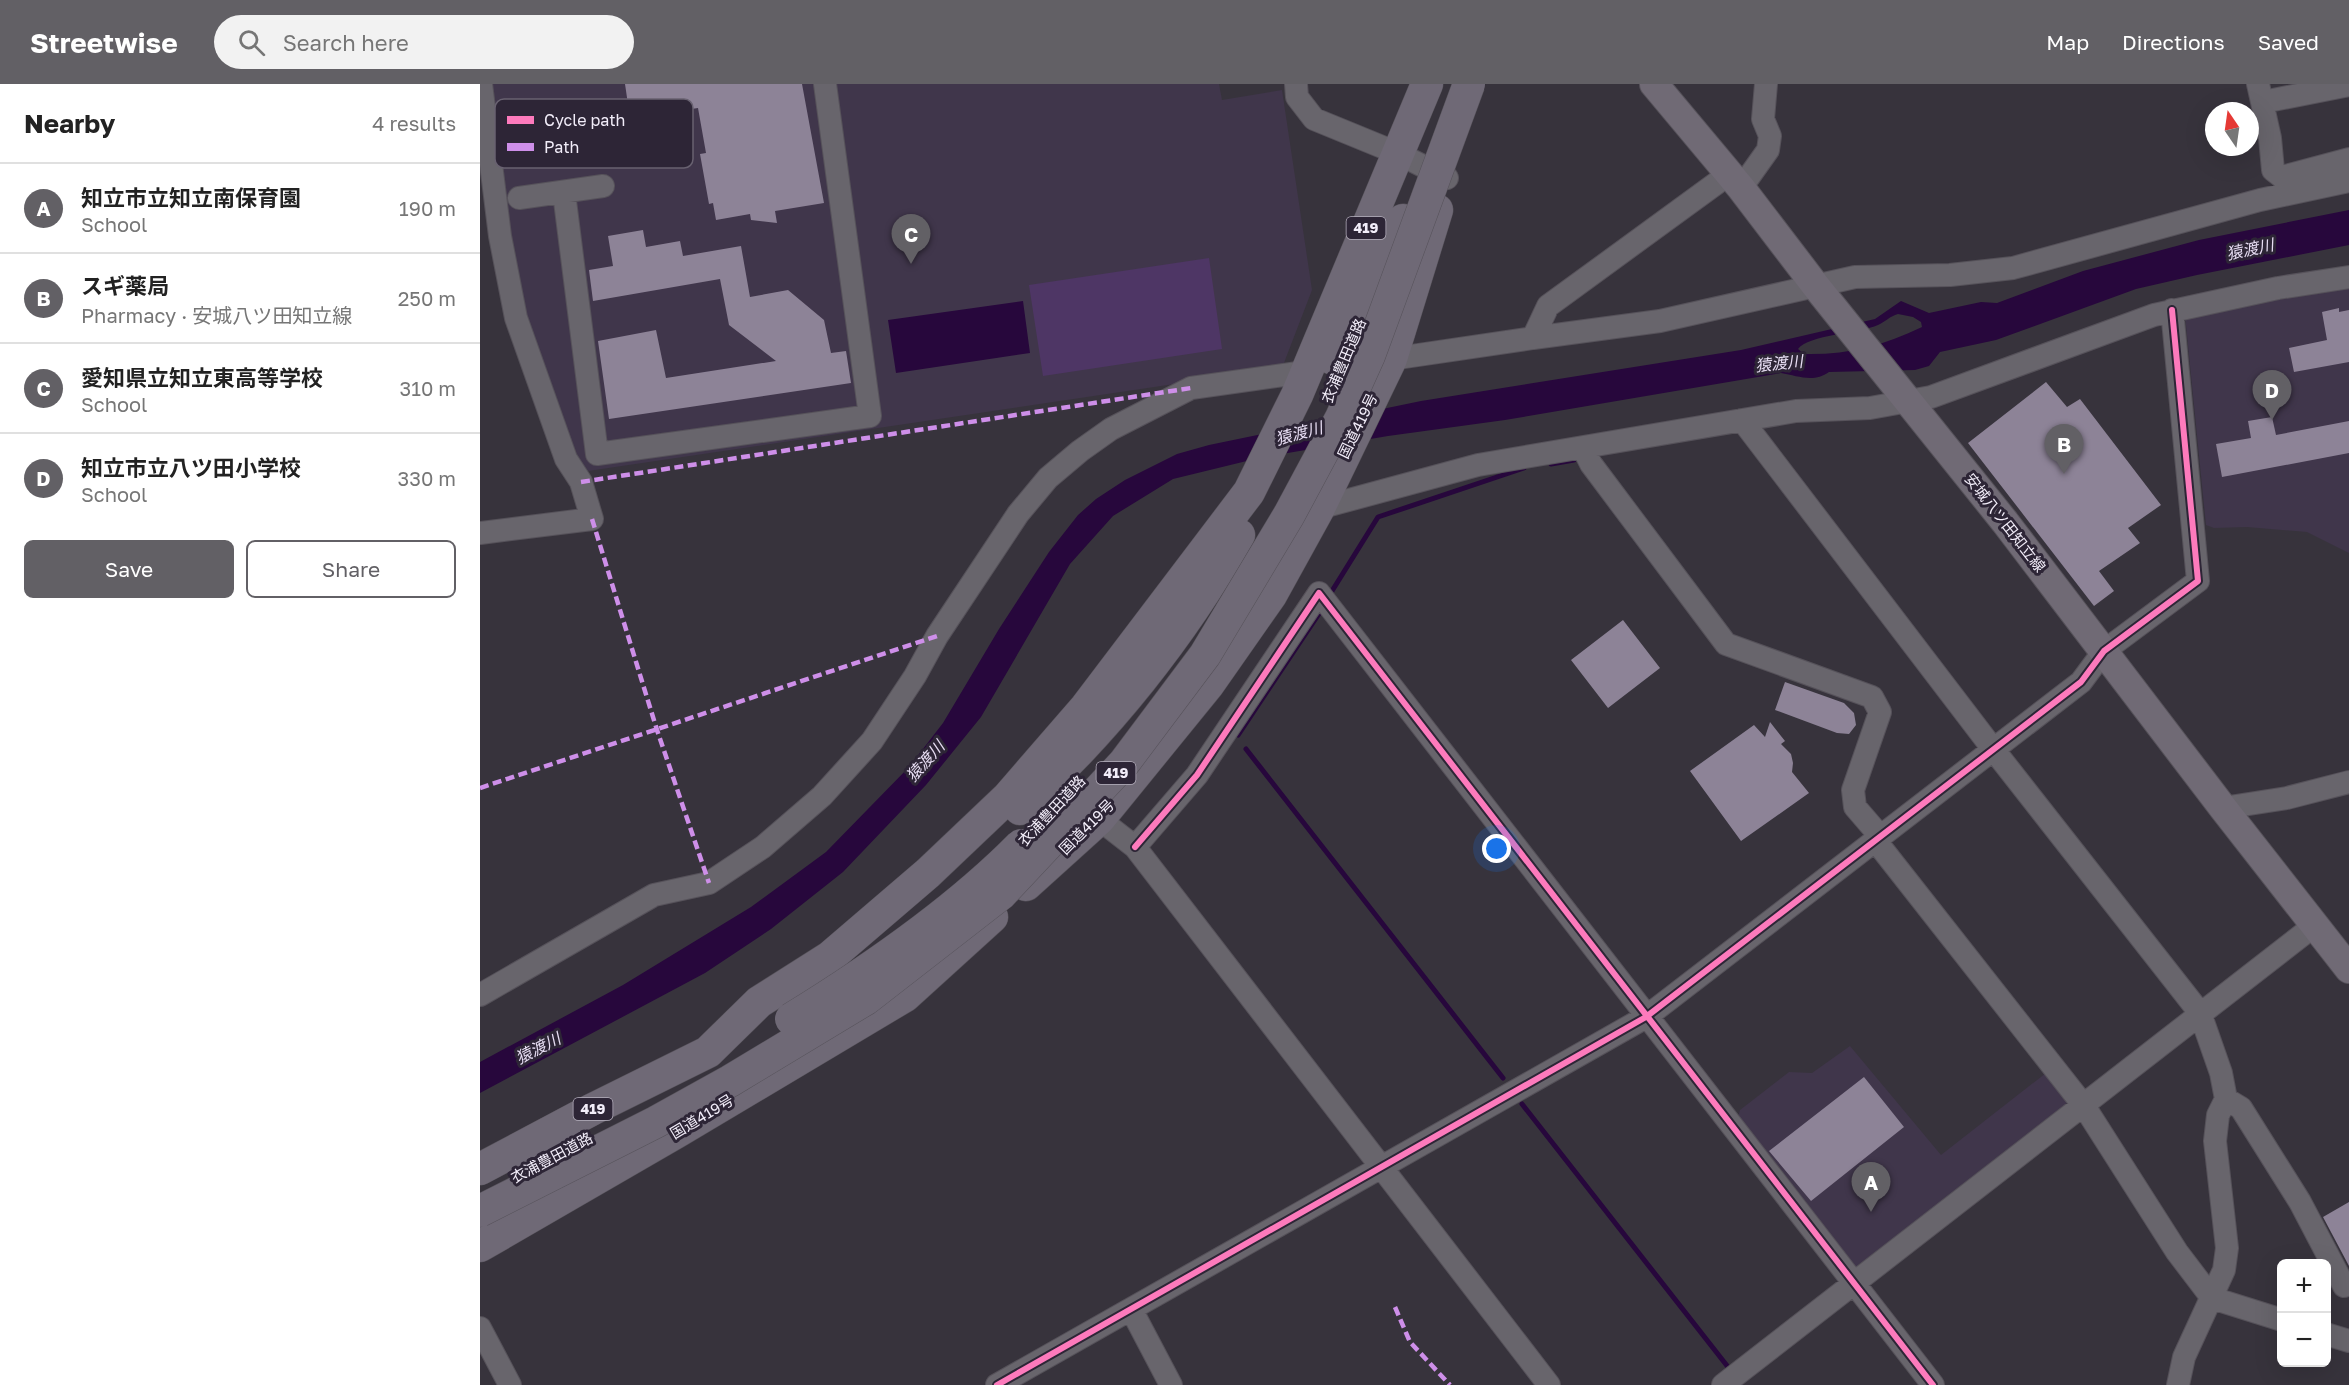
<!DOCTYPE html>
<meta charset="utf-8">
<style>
body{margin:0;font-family:"Golos Text","Noto Sans JP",sans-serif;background:#f2f2f2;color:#222}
.controls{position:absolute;right:18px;bottom:18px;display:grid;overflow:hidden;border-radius:9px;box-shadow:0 6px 24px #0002}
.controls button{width:54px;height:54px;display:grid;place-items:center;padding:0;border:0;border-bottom:2px solid #e0e0e0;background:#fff;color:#222;font:30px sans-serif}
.compass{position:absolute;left:1725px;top:18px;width:54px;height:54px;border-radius:50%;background:#fff;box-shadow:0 6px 24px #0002;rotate:347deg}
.you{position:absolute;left:1017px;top:765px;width:21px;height:21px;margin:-15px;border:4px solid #fff;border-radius:50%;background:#1a73e8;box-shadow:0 0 0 9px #1a73e833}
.badge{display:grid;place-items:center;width:39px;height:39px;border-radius:50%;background:#626065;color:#fff;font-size:20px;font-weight:700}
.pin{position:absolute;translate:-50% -50px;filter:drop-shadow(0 2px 3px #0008)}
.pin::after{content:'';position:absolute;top:32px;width:21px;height:18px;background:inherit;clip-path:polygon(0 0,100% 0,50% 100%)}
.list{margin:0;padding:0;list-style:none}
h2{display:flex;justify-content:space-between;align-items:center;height:78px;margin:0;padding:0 24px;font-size:26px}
h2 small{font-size:20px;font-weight:400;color:#767676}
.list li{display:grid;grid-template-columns:39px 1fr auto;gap:18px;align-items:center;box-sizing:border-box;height:90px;padding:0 24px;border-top:2px solid #e0e0e0}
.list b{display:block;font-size:22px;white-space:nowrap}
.list p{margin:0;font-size:20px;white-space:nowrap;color:#767676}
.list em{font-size:20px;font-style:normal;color:#767676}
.actions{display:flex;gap:12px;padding:18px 24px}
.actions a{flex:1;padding:14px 0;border:2px solid #626065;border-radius:9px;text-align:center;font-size:21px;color:#626065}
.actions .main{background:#626065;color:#fff}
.icon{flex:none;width:33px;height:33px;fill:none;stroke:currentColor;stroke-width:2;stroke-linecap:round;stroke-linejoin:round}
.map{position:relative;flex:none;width:1869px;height:1301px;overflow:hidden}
header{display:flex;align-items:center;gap:36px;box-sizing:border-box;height:84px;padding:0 30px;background:#626065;color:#fff}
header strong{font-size:28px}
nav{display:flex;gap:33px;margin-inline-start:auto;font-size:21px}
.search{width:420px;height:54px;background:#f2f2f2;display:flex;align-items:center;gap:15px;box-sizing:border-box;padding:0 21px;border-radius:33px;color:#767676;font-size:22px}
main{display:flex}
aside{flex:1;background:#fff}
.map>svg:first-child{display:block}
.built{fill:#40364b}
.green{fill:#4e3665}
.water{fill:#27073c;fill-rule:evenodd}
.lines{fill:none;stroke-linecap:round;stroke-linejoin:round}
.stream{stroke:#27073c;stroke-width:5}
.building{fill:#8d8397}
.minor-casing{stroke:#56525a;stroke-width:24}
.major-casing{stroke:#56525a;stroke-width:30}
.highway-casing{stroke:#56525a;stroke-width:33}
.minor{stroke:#68656c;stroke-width:22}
.major{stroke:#706a75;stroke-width:28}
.highway{stroke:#6f6976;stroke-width:32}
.highway-bridge-casing{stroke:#56525a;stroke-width:33;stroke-linecap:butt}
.highway-bridge{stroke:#6f6976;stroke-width:32}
.quiet{stroke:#ce8fe9;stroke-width:4.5;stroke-dasharray:9 4.5;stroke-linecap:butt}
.cycleway-casing{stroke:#2d2536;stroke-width:10}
.cycleway{stroke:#fd7abc;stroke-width:6}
.labels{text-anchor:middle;stroke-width:6;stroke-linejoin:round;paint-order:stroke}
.shield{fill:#2d2536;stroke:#b7b1be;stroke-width:1.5}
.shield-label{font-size:14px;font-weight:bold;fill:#f2edf9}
.street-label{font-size:15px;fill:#f2edf9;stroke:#2d2536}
.water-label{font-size:16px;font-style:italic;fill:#e8def4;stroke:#2d2536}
.key{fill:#2d2536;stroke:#686170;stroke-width:1.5}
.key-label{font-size:16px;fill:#f2edf9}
</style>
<header>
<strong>Streetwise</strong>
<div class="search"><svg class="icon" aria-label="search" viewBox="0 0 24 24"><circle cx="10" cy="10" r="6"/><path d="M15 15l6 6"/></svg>Search here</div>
<nav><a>Map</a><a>Directions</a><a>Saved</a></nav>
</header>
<main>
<aside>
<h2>Nearby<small>4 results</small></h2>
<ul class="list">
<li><span class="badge">A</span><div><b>知立市立知立南保育園</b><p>School</p></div><em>190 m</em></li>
<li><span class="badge">B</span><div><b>スギ薬局</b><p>Pharmacy · 安城八ツ田知立線</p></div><em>250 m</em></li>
<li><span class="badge">C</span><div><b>愛知県立知立東高等学校</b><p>School</p></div><em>310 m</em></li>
<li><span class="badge">D</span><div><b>知立市立八ツ田小学校</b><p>School</p></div><em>330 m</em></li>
</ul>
<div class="actions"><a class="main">Save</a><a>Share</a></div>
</aside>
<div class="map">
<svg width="1869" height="1301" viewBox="0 0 1869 1301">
<rect width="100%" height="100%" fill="#37333c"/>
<path class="built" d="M11,0h728l3,16 60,-10 30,200 -30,78 -694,103 -15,-19 -50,-137 -15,-76z
M1869,200v269l-42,-21 -60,-5 -33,1 -8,-3 -21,-210z
M1370,962l91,109 105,-82 21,24 -1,9 -204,162h-8l-117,-147 3,-11 49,-38 23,1z"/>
<path class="green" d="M729,174l13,91 -179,27 -14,-91z"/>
<path class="water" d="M1869,126v35l-152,30 -61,14 -140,51 -56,12 -11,14 -14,4 -86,2c-15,11 -31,4 -48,1l-276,47 -117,16 -129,22 -86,21 -60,37 -43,48 -89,153 -55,68 -83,87 -72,57 -66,44 -225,120v-31l143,-77 128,-78 75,-55 83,-85 34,-44 56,-94 50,-77 29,-37 18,-16 29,-19 52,-26 32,-9 212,-44 320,-51 134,-31 26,-18 28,12 52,-11 16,1 86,-32 116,-31zM1418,230l15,3 8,5 1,5c-39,19 -75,28 -118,27l-6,-5c10,-14 62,-16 80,-24 7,-3 12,-9 20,-11z
M543,217l7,52 -134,20 -8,-53z"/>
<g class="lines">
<path class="stream" d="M1071,380l23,-4
M852,507l46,-74 146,-49
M758,651l82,-123
M766,665l257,329
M1042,1020l206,263"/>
</g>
<path class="building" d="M145,0h177l22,119 -49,8 2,12 -26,-3 -1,-6 -34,6 -3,-17 -4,1 -9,-50 6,-1 -8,-45 -68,10z
M163,146l3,17 34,-6 3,15 58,-10 9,51 38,-7 36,30 7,33 15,-2 5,32 -242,36 -11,-78 58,-11 10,48 110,-17 -47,-36 -9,-46 -127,22 -4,-31 24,-4 -5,-30z
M1859,224v4l10,-2v52l-55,10 -5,-24 38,-8 -5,-28z
M1566,298l21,25 13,-8 81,106 -33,23 12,15 -41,28 15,20 -20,15 -126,-163z
M1792,333l4,18 73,-14v32l-127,24 -6,-33 35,-6 -3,-17z
M1143,536l37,48 -52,40 -37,-48z
M1305,598l59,21 10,10 2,12 -7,9 -12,-1 -62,-23z
M1290,638l15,19 -4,3 10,10 2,9 -1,9 17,21 -68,48 -51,-70 64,-46 11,12z
M1384,993l40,50 -93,74 -42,-50z
M1869,1118v64l-26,-49z"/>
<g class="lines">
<defs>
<path id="minor" d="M816,0l1,13 17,22 83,34 50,25
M1778,0l12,54 3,32 9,7 67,-18
M1783,18l86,-17
M1261,104l27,-38 2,-14 -7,-17 3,-35
M84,109l33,261 273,-38 -45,-332
M39,114l84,-12
M1053,254l127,-17 195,-44 95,-2 63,-7 247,-68 89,-19
M911,275l142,-21 15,-32 181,-132
M1262,336l251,329 207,264 21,60 5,26 -8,16 -3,26 12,107 -3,22 -40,87 -6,28
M1103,364l8,16 135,180 146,53 8,15 -27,78 2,17 25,29
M839,424l159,-43 318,-54 74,-3 61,-11 223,-82 124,-27 71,-11
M0,449l112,-14 -11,-37 -15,-23 -50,-141 -16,-82 -19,-152
M1743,724l64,-10 62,-16
M619,735l36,28 414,538
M1395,756l209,266 93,146 35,46 70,22
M655,763l62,-72 122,-182 614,792
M0,911l174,-100 55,-12 54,-36 59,-51 50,-55 43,-65 22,-40 81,-122 30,-36 32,-27 31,-22 80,-41 114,-16
M1746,1015l15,9 59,94 44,84
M651,1225l40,76
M0,1244l30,57
M1846,1250l23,7
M517,1301l649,-368 435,-335 23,-31 94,-70 -26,-271
M1243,1301l592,-460"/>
<path id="major" d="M1174,0l87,104 74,97 190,237 218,286 126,161"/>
<path id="highway" d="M851,274l72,-138
M540,725c86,-78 162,-173 219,-274
M546,801l73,-66 109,-134 63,-90 48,-87 72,-149 46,-149
M0,1085l113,-60 115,-57 51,-50 71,-45 98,-84 80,-76 78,-90 163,-215 48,-97 130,-311
M0,1162l197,-114 228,-136 87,-79"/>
</defs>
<use href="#minor" class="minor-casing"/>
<use href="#major" class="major-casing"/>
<use href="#highway" class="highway-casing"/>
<use href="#minor" class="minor"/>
<use href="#major" class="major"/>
<use href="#highway" class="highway"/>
<defs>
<path id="highway-bridge" d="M311,935c78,-48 166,-109 230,-174
M0,1127l176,-89 74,-41 136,-82 135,-105 123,-131 81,-108 84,-140 52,-97 28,-62 100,-272"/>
</defs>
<use href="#highway-bridge" class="highway-bridge-casing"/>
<use href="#highway-bridge" class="highway-bridge"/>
<path class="quiet" d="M101,398l610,-94
M112,435l65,211 52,153
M0,704l457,-152
M915,1223l15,35 40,43"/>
<defs>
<path id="cycleway" d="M655,763l62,-72 122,-182 614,792
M517,1301l649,-368 435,-335 23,-31 94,-70 -26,-271"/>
</defs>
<use href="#cycleway" class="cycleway-casing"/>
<use href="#cycleway" class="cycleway"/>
</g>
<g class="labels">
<g class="shield">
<rect x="866.5" y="133" width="39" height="22" rx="4.5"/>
<rect x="616.5" y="678" width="39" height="22" rx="4.5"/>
<rect x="93.5" y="1014" width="39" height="22" rx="4.5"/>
</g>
<g class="shield-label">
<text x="886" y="149">419</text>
<text x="636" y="694">419</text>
<text x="113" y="1030">419</text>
</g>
<g class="street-label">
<text transform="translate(864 277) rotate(-67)" y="5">衣浦豊田道路</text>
<text transform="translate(878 342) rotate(-64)" y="5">国道419号</text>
<text transform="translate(1525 439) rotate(52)" y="5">安城八ツ田知立線</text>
<text transform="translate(572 727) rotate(-47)" y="5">衣浦豊田道路</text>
<text transform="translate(607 743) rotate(-45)" y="5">国道419号</text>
<text transform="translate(222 1033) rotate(-31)" y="5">国道419号</text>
<text transform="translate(72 1074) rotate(-28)" y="5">衣浦豊田道路</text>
</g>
<g class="water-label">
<text transform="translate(1770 165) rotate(-12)" y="6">猿渡川</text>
<text transform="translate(1299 279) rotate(-6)" y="6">猿渡川</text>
<text transform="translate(819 349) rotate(-15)" y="6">猿渡川</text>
<text transform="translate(445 677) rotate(-48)" y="6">猿渡川</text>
<text transform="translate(58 964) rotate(-27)" y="6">猿渡川</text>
</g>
</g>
<rect x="15" y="15" width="198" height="69" rx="9" class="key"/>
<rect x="27" y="32" width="27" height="8" fill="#fd7abc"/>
<rect x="27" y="59" width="27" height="8" fill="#ce8fe9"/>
<g class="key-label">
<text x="64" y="42">Cycle path</text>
<text x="64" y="69">Path</text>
</g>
</svg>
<div class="controls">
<button>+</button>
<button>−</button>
</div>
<svg class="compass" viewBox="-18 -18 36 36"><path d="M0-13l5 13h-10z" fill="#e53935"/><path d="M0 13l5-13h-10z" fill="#767676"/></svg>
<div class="you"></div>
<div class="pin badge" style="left:1391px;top:1128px">A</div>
<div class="pin badge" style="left:1584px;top:390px">B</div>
<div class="pin badge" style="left:431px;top:180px">C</div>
<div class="pin badge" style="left:1792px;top:336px">D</div>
</div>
</main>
